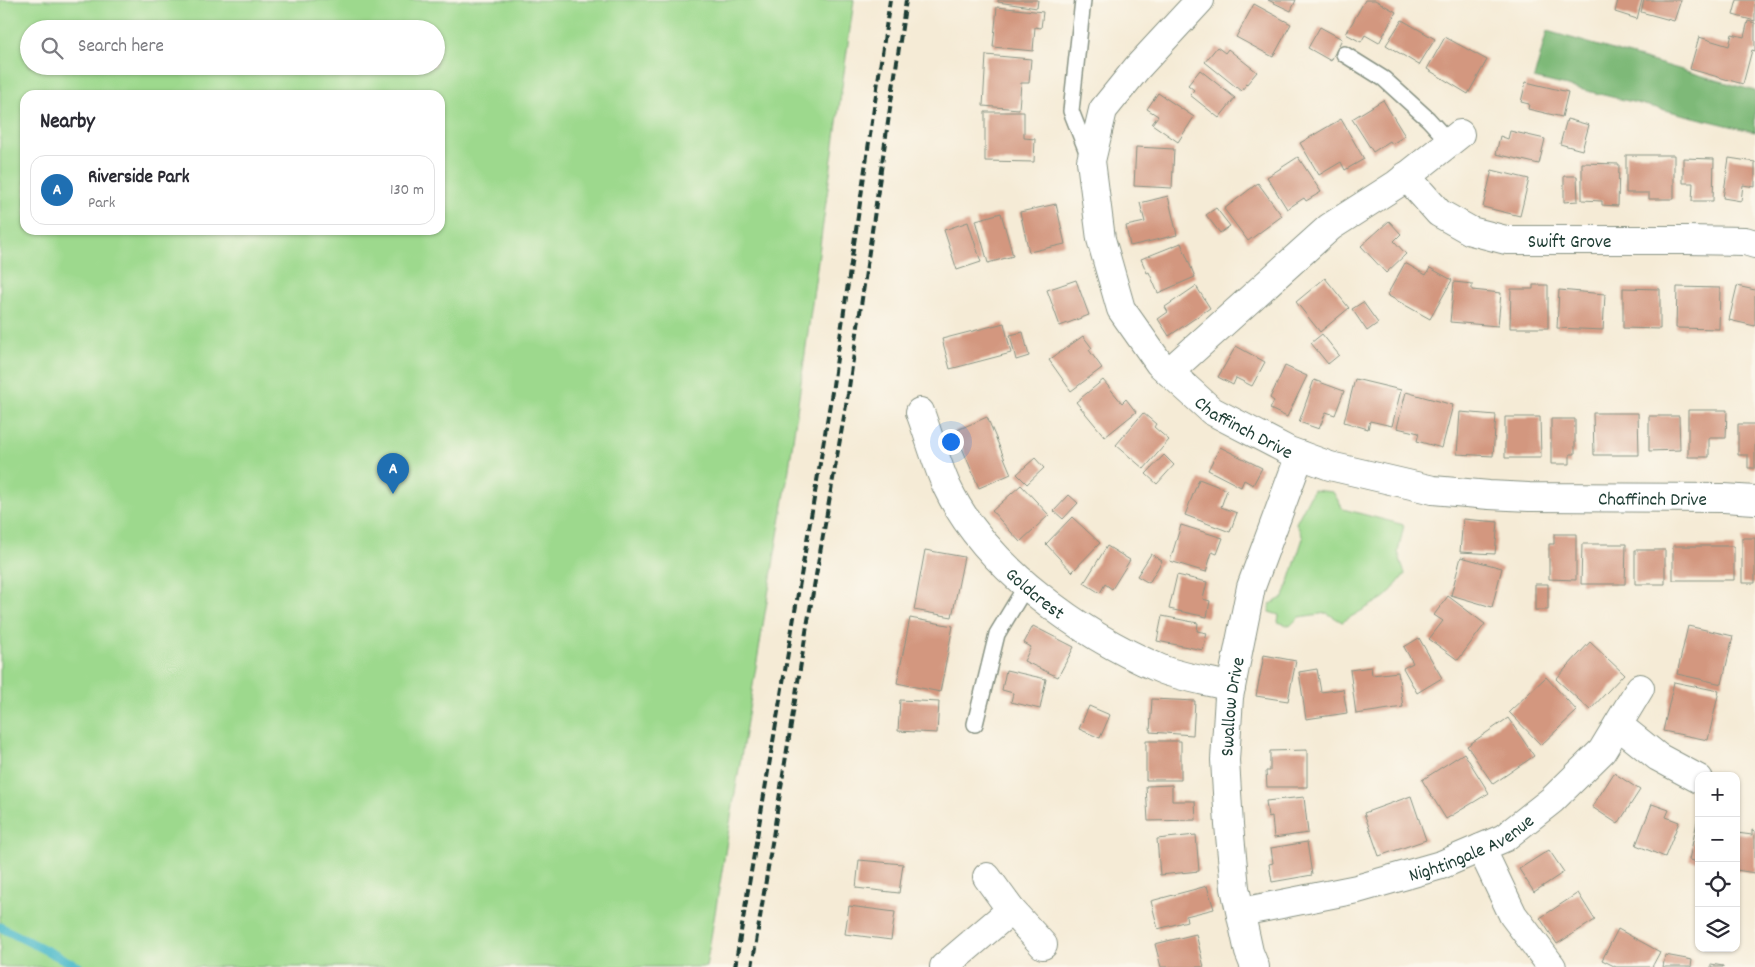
<!DOCTYPE html>
<meta charset="utf-8">
<style>
body{margin:0;font-family:Dekko,sans-serif;background:#f2f2f3;color:#2b2b33}
.controls{position:absolute;right:15px;bottom:15px;display:grid;overflow:hidden;border-radius:10px;box-shadow:0 1px 4px #0004}
.controls button{width:45px;height:45px;display:grid;place-items:center;padding:0;border:0;border-bottom:1px solid #e1e1e2;background:#fff;color:#2b2b33;font:25px sans-serif}
.you{position:absolute;left:950px;top:441px;width:18px;height:18px;margin:-12px;border:4px solid #fff;border-radius:50%;background:#1a73e8;box-shadow:0 0 0 8px #1a73e833}
.badge{display:grid;place-items:center;width:32px;height:32px;border-radius:50%;background:#1f6fb2;color:#fff;font-size:16px;font-weight:700}
.pin{position:absolute;translate:-50% -41px;filter:drop-shadow(0 1px 2px #0008)}
.pin::after{content:'';position:absolute;top:26px;width:18px;height:15px;background:inherit;clip-path:polygon(0 0,100% 0,50% 100%)}
.list{margin:0;padding:0;list-style:none}
h2{display:flex;justify-content:space-between;align-items:center;height:65px;margin:0;padding:0 20px;font-size:21px}
h2 small{font-size:16px;font-weight:400;color:#7c7c81}
.list li{display:grid;grid-template-columns:32px 1fr auto;gap:15px;align-items:center;box-sizing:border-box;height:70px;margin:0 10px 10px;padding:0 10px;border:1px solid #e1e1e2;border-radius:15px}
.list b{display:block;font-size:19px;white-space:nowrap}
.list p{margin:0;font-size:16px;white-space:nowrap;color:#7c7c81}
.list em{font-size:16px;font-style:normal;color:#7c7c81}
.icon{flex:none;width:28px;height:28px;fill:none;stroke:currentColor;stroke-width:2;stroke-linecap:round;stroke-linejoin:round}
.map{position:relative;flex:none;width:1755px;height:967px;overflow:hidden}
.search{position:absolute;background:#fff;box-shadow:0 1px 4px #0004;left:20px;top:20px;width:425px;height:55px;display:flex;align-items:center;gap:12px;box-sizing:border-box;padding:0 18px;border-radius:28px;color:#7c7c81;font-size:19px}
.panel{position:absolute;background:#fff;box-shadow:0 1px 4px #0004;left:20px;top:90px;width:425px;height:145px;border-radius:15px}
.map>svg:first-child{display:block}
.green{fill:#9dd98d;stroke:#5e8b60;fill-rule:evenodd}
.forest{fill:#7eb978;stroke:#4e7b56}
.lines{fill:none;stroke-linecap:round;stroke-linejoin:round}
.stream{stroke:#4fbbca;stroke-width:9}
.building{fill:#d3977f}
.service-casing{stroke:#8a9485;stroke-width:18}
.minor-casing{stroke:#8a9485;stroke-width:30}
.service{stroke:#fff;stroke-width:15}
.minor{stroke:#fff;stroke-width:28}
.rail{stroke:#1f3d34;stroke-width:4;stroke-dasharray:8 4;stroke-linecap:butt}
.labels{text-anchor:middle;stroke-width:4;stroke-linejoin:round;paint-order:stroke}
.street-label{font-size:19px;fill:#1f3d34;stroke:#fbf7ec}
</style>
<div class="map">
<svg width="1755" height="967" viewBox="0 0 1755 967">
<rect width="100%" height="100%" fill="#fbf7ec"/>
<filter id="ink" filterUnits="userSpaceOnUse"><feTurbulence type="fractalNoise" baseFrequency=".02" numOctaves="2"/><feDisplacementMap in="SourceGraphic" scale="10" xChannelSelector="R" yChannelSelector="G"/><feConvolveMatrix kernelMatrix="1 2 1 2 8 2 1 2 1" color-interpolation-filters="sRGB"/></filter>
<filter id="wash" filterUnits="userSpaceOnUse"><feTurbulence type="fractalNoise" baseFrequency=".0096" numOctaves="4" result="noise"/><feDisplacementMap in="SourceGraphic" scale="20" xChannelSelector="R" yChannelSelector="G"/><feGaussianBlur stdDeviation="1.12" result="paint"/><feColorMatrix in="noise" values="0 0 0 0 0 0 0 0 0 0 0 0 0 0 0 0 0 1.4 0 .05"/><feComposite in="paint" operator="in"/></filter>
<g filter="url(#wash)">
<rect width="100%" height="100%" fill="#f5ebd6"/>
<path class="green" d="M0,0h854l-65,469 -83,498h-706zM29,29h407v37h-407zM25,95h415v135h-415z
M1313,490l20,2 10,17 61,16 -6,27 7,22 -18,22 -45,26 -15,-9 -28,4 -9,9 -12,-4 1,-7 -10,-3 1,-8 14,-7 19,-59 -7,-15z"/>
<path class="forest" d="M1547,31l208,60v41l-221,-54z"/>
<g class="lines">
<path class="stream" d="M0,927l79,40"/>
</g>
<g id="blocks">
<path class="building" d="M998,0h40l-1,8 -39,-6z
M1268,0h28l-5,11z
M1365,0h10l21,12 -17,31 -14,-8 -4,7 -15,-8z
M1618,0h24l-5,19 -22,-7z
M1644,0h37l-7,21 -33,-9z
M1737,0h18v21l-22,-6z
M1254,4l37,20 -18,33 -37,-20z
M997,7l46,5 -2,16 -6,-1 -2,24 -40,-4z
M1402,20l33,19 -16,26 -33,-20z
M1748,21l7,2v28l-3,-1 -9,34 -53,-15 9,-32 30,9 3,-12 12,3z
M1320,27l22,12 -11,22 -23,-13z
M1445,37l42,23 -19,34 -41,-25z
M1217,47l8,6 3,-4 29,23 -16,19 -36,-29z
M986,55l45,4 -2,24h-8l-2,26 -36,-3z
M1200,70l35,28 -16,20 -29,-23 4,-5 -6,-5z
M1526,82l42,10 -6,25 -34,-8 1,-5 -8,-2z
M1158,93l36,24 -16,25 -26,-18 6,-8 -11,-7z
M1383,100l22,36 -13,8 -2,-3 -17,11 -21,-33z
M985,112h39v26l11,1 -1,23 -49,-1z
M1341,119l23,40 -19,11 -4,-8 -22,13 -19,-32z
M1567,119l22,6 -7,25 -22,-6z
M1510,131l35,8 -6,25 -43,-10 4,-18 8,3z
M1136,147l38,2 -2,39 -38,-2z
M1626,155h48v44h-25v-6h-23z
M1298,157l23,35 -15,9 -2,-3 -17,11 -20,-32z
M1683,158l31,1 -1,42h-21l1,-18h-10z
M1729,158l26,4v25l-12,-2 -2,16 -18,-3z
M1582,163l37,1 -1,42 -16,-1v-4l-20,-1z
M1492,170l37,9 -9,37 -37,-9z
M1564,176h13l1,25 -14,1z
M1258,183l24,33 -34,25 -24,-32z
M1168,196l9,39 -47,11 -4,-20 19,-4 -5,-19z
M1056,204l9,40 -36,8 -9,-40z
M1216,208l14,18 -10,7 -14,-18z
M1001,213l12,43 -25,7 -12,-43z
M1389,221l12,13 -7,7 12,13 -20,19 -25,-27z
M968,222l13,40 -24,8 -13,-40z
M1181,243l14,34 -37,16 -9,-21 -2,1 -6,-14z
M1405,263l21,12 4,-7 22,12 -22,39 -43,-24z
M1325,278l24,30 -29,24 -24,-30z
M1076,280l13,35 -29,11 -13,-36z
M1454,282l18,2v6l29,3 -3,33 -48,-4z
M1533,285h15v43h-38l1,-39h22z
M1196,286l14,22 -41,28 -11,-17 10,-7 -3,-5z
M1737,286l18,4v36l-26,-6z
M1677,287l43,1 -1,41 -43,-1z
M1623,288l37,1v40l-37,-1z
M1559,290l46,4 -2,36 -46,-2z
M1363,302l15,21 -11,8 -15,-22z
M1004,323l7,30 -61,16 -8,-30z
M1023,332l6,24 -13,4 -6,-25z
M1322,334l17,21 -11,9 -17,-21z
M1083,336l9,12 -3,2 13,18 -31,23 -22,-31z
M1236,346l29,16 -13,24 -16,-8 -3,7 -15,-8z
M1285,366l22,10 -20,41 -17,-8 4,-8 -4,-3z
M1355,379l46,11 -9,36 -22,-5 -2,8 -24,-7z
M1103,380l19,23 4,-4 10,13 -31,25 -29,-35z
M1314,380l30,11 -9,24 -9,-3 -7,17 -20,-7z
M1406,392l47,13 -11,43 -25,-7 2,-8 -22,-5z
M1688,410h39l-1,28h-17v19h-21z
M1460,412l36,3 -3,41 -36,-2z
M1143,413l13,11 -2,3 15,13 -25,29 -28,-24z
M1593,413h45l1,42h-45z
M1649,416h30l1,34 -31,1z
M987,417l24,57 -32,14 -24,-57z
M1505,417h35l1,41h-36z
M1551,419h24v35h-5v10h-19z
M1738,424h17v44h-7v-13h-10z
M1220,447l42,21 -9,17 -9,-5 -3,7 -33,-17z
M1164,455l10,10 -17,19 -11,-10z
M1035,458l9,10 -17,16 -10,-10z
M1199,479l28,11 -6,17 16,6 -7,19 -45,-17z
M1021,485l28,30 -29,27 -28,-31z
M1069,495l9,8 -15,16 -9,-8z
M1072,517l28,26 -28,29 -26,-28z
M1463,519l35,3 -3,32 -35,-2z
M1181,525l42,13 -6,16 -5,-2 -6,20 -36,-11z
M1554,534h22v46l-27,-1v-35h5z
M1742,538h13v45h-13z
M1582,544h44l-1,40h-44z
M1107,546l23,14 -18,29 -7,-5 -5,9 -16,-10z
M1673,546h61v34h-61z
M925,550l39,7 -12,60 -38,-7z
M1635,550h30v34h-30z
M1151,554l11,7 -13,22 -12,-7z
M1461,557l41,11 -10,39 -41,-12z
M1177,575l30,7 -4,17 7,2 -3,16 -38,-8z
M1535,584h13v26h-13z
M1448,596l37,28 -27,36 -29,-21 14,-18 -9,-6z
M1162,616l36,7 -1,8 10,2 -4,17 -46,-9z
M910,618l43,8 -13,66 -43,-9z
M1033,626l41,21 -16,30 -34,-16 7,-14 -7,-4z
M1688,626l45,10 -11,48 -45,-10z
M1419,638l23,40 -25,15 -14,-25 10,-5 -9,-16z
M1590,642l34,32 -34,36 -34,-31z
M1264,655l32,6 -8,40 -32,-5z
M1371,667l1,8 26,-3 5,35 -47,7 -6,-44z
M1317,669l4,23 22,-3 4,24 -41,6 -7,-47z
M1006,670l40,9 -6,30 -29,-7 2,-9 -11,-3z
M1546,677l31,34 -36,34 -32,-33z
M1674,682l45,9 -11,49 -45,-9z
M1152,699l43,2 -2,34 -43,-3z
M900,700l39,2 -2,31 -39,-2z
M1089,706l21,9 -10,23 -21,-9z
M1508,718l26,38 -41,28 -26,-38z
M1146,741h35v39h-35z
M1307,750v37h-40l-1,-16h4v-20z
M1464,753l25,40 -43,26 -24,-39z
M1614,773l26,17 -22,34 -26,-17z
M1172,785v16h23l1,19 -48,1 -2,-35z
M1411,796l15,44 -47,16 -15,-43z
M1304,797l4,36 -34,5 -2,-22 -4,1 -2,-16z
M1652,804l17,6 -3,7 13,5 -14,35 -29,-12z
M1698,817h1v45l-10,-2z
M1752,830l3,1v42l-19,-3 1,-37 15,2z
M1196,835l3,36 -39,4 -3,-36z
M1307,842l5,33 -40,7 -3,-18 4,-1 -2,-15z
M1549,850l15,22 -30,20 -15,-23z
M859,860l44,4 -4,29 -43,-5z
M1207,886l7,23 -28,7 1,5 -29,8 -7,-28z
M1578,893l17,27 -38,24 -17,-26z
M849,906l46,6 -4,28 -46,-6z
M1618,929l42,23 -8,15h-36l-14,-7z
M1196,934l8,33h-43l-6,-23z
M1665,955l27,5 -1,7h-28z
M1711,964l12,2v1h-12z"/>
</g>
</g>
<g filter="url(#ink)">
<use href="#blocks" fill-opacity="0" stroke="#8a9485" stroke-width="1"/>
<g class="lines">
<defs>
<path id="service" d="M1083,0l-12,111 18,46
M1344,54l40,25 44,40 22,24
M975,724l22,-90 29,-48"/>
<g id="minor">
<path id="s1" d="M1200,0l-63,68 -34,42 -12,51 10,78 20,70 38,54 53,48 77,40 41,15 103,24 56,5 40,2 195,1 31,2"/>
<path id="s2" d="M1406,176l33,37 32,18 35,9h180l59,1 10,3"/>
<path d="M1169,372l161,-145 67,-43 63,-50"/>
<path id="s3" d="M920,412c9,24 16,51 27,75 38,80 134,148 214,182 19,8 48,12 70,18"/>
<path d="M1618,725l40,32 41,22"/>
<path d="M1481,848l32,67 39,52"/>
<path d="M987,877l24,33 32,35"/>
<path id="s4" d="M1241,912l116,-23 84,-24 63,-27 48,-38 50,-49 38,-63"/>
<path d="M944,967l67,-57"/>
<path id="s5" d="M1255,967l-6,-15 -14,-64 -6,-63 -4,-65 4,-63 22,-110 49,-132"/>
</g>
</defs>
<use href="#service" class="service-casing"/>
<use href="#minor" class="minor-casing"/>
<use href="#service" class="service"/>
<use href="#minor" class="minor"/>
<path class="rail" d="M735,967l97,-575 58,-392
M752,967l54,-335 42,-238 58,-394"/>
</g>
</g>
<g class="labels">
<g class="street-label">
<text dy="7" stroke="none"><textPath href="#s2" startOffset="186">Swift Grove</textPath></text>
<text dy="7" stroke="none"><textPath href="#s1" startOffset="524">Chaffinch Drive</textPath></text>
<text dy="7" stroke="none"><textPath href="#s1" startOffset="944">Chaffinch Drive</textPath></text>
<text dy="7" stroke="none"><textPath href="#s3" startOffset="219">Goldcrest</textPath></text>
<text dy="7" stroke="none"><textPath href="#s5" startOffset="264">Swallow Drive</textPath></text>
<text dy="7" stroke="none"><textPath href="#s4" startOffset="240">Nightingale Avenue</textPath></text>
</g>
</g>
</svg>
<div class="controls">
<button>+</button>
<button>−</button>
<button><svg class="icon" aria-label="locate" viewBox="0 0 24 24"><circle cx="12" cy="12" r="6"/><path d="M12 2v4M12 18v4M2 12h4M18 12h4"/></svg></button>
<button><svg class="icon" aria-label="layers" viewBox="0 0 24 24"><path d="M12 4l9 5-9 5-9-5zM3 14l9 5 9-5"/></svg></button>
</div>
<div class="you"></div>
<div class="pin badge" style="left:393px;top:494px">A</div>
<div class="search"><svg class="icon" aria-label="search" viewBox="0 0 24 24"><circle cx="10" cy="10" r="6"/><path d="M15 15l6 6"/></svg>Search here</div>
<section class="panel">
<h2>Nearby<small></small></h2>
<ul class="list">
<li><span class="badge">A</span><div><b>Riverside Park</b><p>Park</p></div><em>130 m</em></li>
</ul>
</section>
</div>
